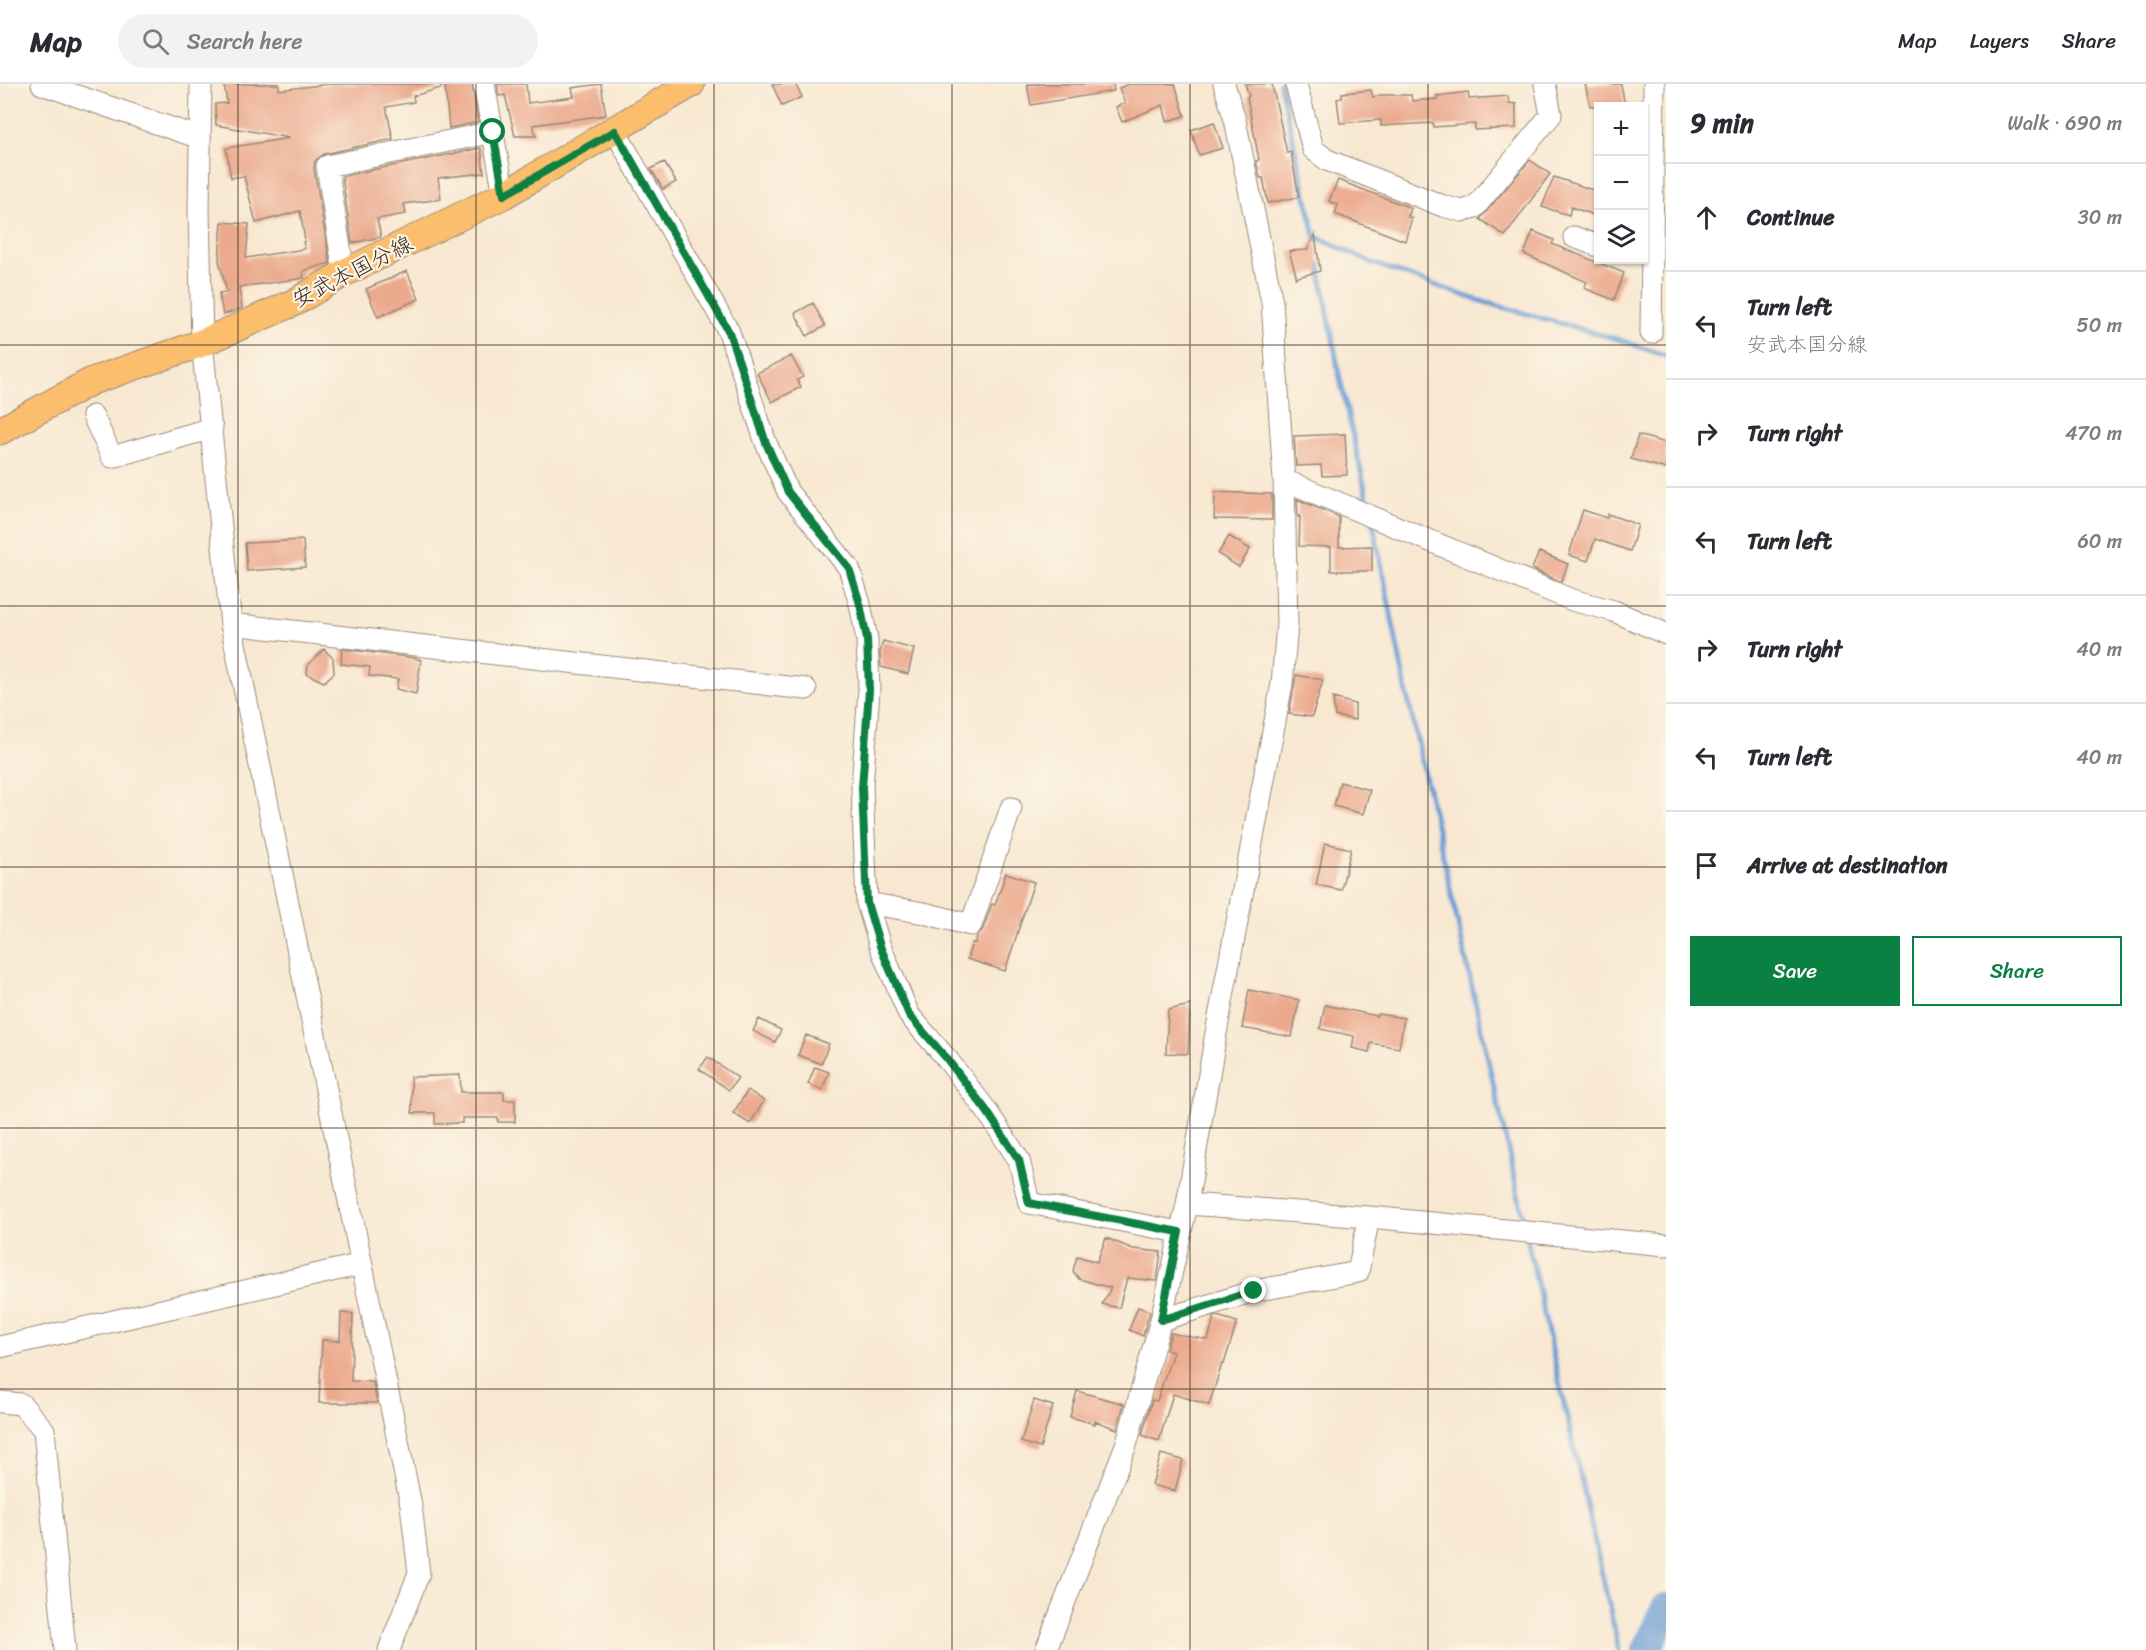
<!DOCTYPE html>
<meta charset="utf-8">
<style>
body{margin:0;font-family:Sriracha,"Klee One",sans-serif;background:#f2f2f3;color:#2b2b33}
.controls{position:absolute;right:18px;top:18px;display:grid;overflow:hidden;border-radius:0px;box-shadow:0 2px 4px #0004}
.controls button{width:54px;height:54px;display:grid;place-items:center;padding:0;border:0;border-bottom:2px solid #e1e1e2;background:#fff;color:#2b2b33;font:30px sans-serif}
.stop{position:absolute;width:18px;height:18px;margin:-14px;border:4px solid #0b8043;border-radius:50%;background:#fff}
.stop.end{background:#0b8043;border-color:#fff;box-shadow:0 2px 6px #0008}
.list{margin:0;padding:0;list-style:none}
h2{display:flex;justify-content:space-between;align-items:center;height:78px;margin:0;padding:0 24px;font-size:26px}
h2 small{font-size:20px;font-weight:400;color:#7c7c81}
.list li{display:grid;grid-template-columns:39px 1fr auto;gap:18px;align-items:center;box-sizing:border-box;height:108px;padding:0 24px;border-top:2px solid #e1e1e2}
.list b{display:block;font-size:22px;white-space:nowrap}
.list p{margin:0;font-size:20px;white-space:nowrap;color:#7c7c81}
.list em{font-size:20px;font-style:normal;color:#7c7c81}
.actions{display:flex;gap:12px;padding:18px 24px}
.actions a{flex:1;padding:14px 0;border:2px solid #0b8043;border-radius:0px;text-align:center;font-size:21px;color:#0b8043}
.actions .main{background:#0b8043;color:#fff}
.icon{flex:none;width:33px;height:33px;fill:none;stroke:currentColor;stroke-width:2;stroke-linecap:round;stroke-linejoin:round}
.map{position:relative;flex:none;width:1666px;height:1566px;overflow:hidden}
header{display:flex;align-items:center;gap:36px;box-sizing:border-box;height:84px;padding:0 30px;background:#fff;border-bottom:2px solid #e1e1e2}
header strong{font-size:28px}
nav{display:flex;gap:33px;margin-inline-start:auto;font-size:21px}
.search{width:420px;height:54px;background:#f2f2f3;display:flex;align-items:center;gap:15px;box-sizing:border-box;padding:0 21px;border-radius:33px;color:#7c7c81;font-size:22px}
main{display:flex}
aside{flex:1;background:#fff}
.map>svg:first-child{display:block}
.lines{fill:none;stroke-linecap:round;stroke-linejoin:round}
.stream{stroke:#6a9cd4;stroke-width:5}
.river{stroke:#6a9cd4;stroke-width:30}
.building{fill:#eba98d}
.minor-casing{stroke:#9a8978;stroke-width:23}
.major-casing{stroke:#9a8978;stroke-width:29}
.minor{stroke:#fff;stroke-width:21}
.major{stroke:#fabe6d;stroke-width:27}
.route{stroke:#0b8043;stroke-width:8}
.grid{fill:none;stroke:#3b2a1e;stroke-width:1.5;stroke-opacity:0.55}
.labels{text-anchor:middle;stroke-width:4.5;stroke-linejoin:round;paint-order:stroke}
.street-label{font-size:22px;fill:#3b2a1e;stroke:#fcf5e5}
</style>
<header>
<strong>Map</strong>
<div class="search"><svg class="icon" aria-label="search" viewBox="0 0 24 24"><circle cx="10" cy="10" r="6"/><path d="M15 15l6 6"/></svg>Search here</div>
<nav><a>Map</a><a>Layers</a><a>Share</a></nav>
</header>
<main>
<div class="map">
<svg width="1666" height="1566" viewBox="0 0 1666 1566">
<rect width="100%" height="100%" fill="#fcf5e5"/>
<filter id="ink" filterUnits="userSpaceOnUse"><feTurbulence type="fractalNoise" baseFrequency=".0167" numOctaves="2"/><feDisplacementMap in="SourceGraphic" scale="12" xChannelSelector="R" yChannelSelector="G"/><feConvolveMatrix kernelMatrix="1 2 1 2 8 2 1 2 1" color-interpolation-filters="sRGB"/></filter>
<filter id="wash" filterUnits="userSpaceOnUse"><feTurbulence type="fractalNoise" baseFrequency=".008" numOctaves="4" result="noise"/><feDisplacementMap in="SourceGraphic" scale="24" xChannelSelector="R" yChannelSelector="G"/><feGaussianBlur stdDeviation="1.35" result="paint"/><feColorMatrix in="noise" values="0 0 0 0 0 0 0 0 0 0 0 0 0 0 0 0 0 1.4 0 .05"/><feComposite in="paint" operator="in"/></filter>
<g filter="url(#wash)">
<rect width="100%" height="100%" fill="#f8e8d2"/>
<g class="lines">
<path class="stream" d="M1280,0l36,156
M1315,152l55,26 104,37 146,41 46,16
M1319,180l21,115 30,132
M1373,439l32,162 120,541
M1527,1154l92,412"/>
<path class="river" d="M1647,1566l19,-42"/>
</g>
<g id="blocks">
<path class="building" d="M224,0h55v6l50,-6h112v4l-28,8 1,6 -28,5 7,32 -69,15 -9,7 -1,7 16,95 -27,8 1,7 -65,9 3,21 -19,7 -4,-22 8,-1 -8,-31 3,-39 27,2 -3,34 59,-9 -2,-7 2,-1 -5,-30 -44,12 -12,-47 -13,2 -5,-30 64,-10 -74,-13 -1,-21 12,-1z
M445,0h27l6,38 -29,6z
M497,0h29l2,19 46,-6 -2,-9 29,-4 5,31 -73,10 3,11h-21l-10,-41 -6,1z
M772,0h23l7,13 -20,9z
M1027,0h86l1,7 -83,14z
M1129,0h46l10,32 -18,5 -4,-16 -41,17 -6,-15 9,-4 -6,-15z
M1245,0h27l15,69 4,-1 8,45 -31,6 -5,-25h-3l-4,-17 3,-1 -12,-63 2,-1z
M1585,0h36l4,22h-35z
M1371,6l2,7 8,-2h30l1,6 25,-2v-3l31,-4 1,7 39,-3 1,7 7,1v24l-41,2v-6l-41,3 -1,-4 -52,3v-6l-41,3 -3,-24 5,-1v-5z
M1214,38l9,26 -24,7 -8,-25z
M481,64l3,25 -46,5 3,21 -37,5 2,10 -29,5 4,18 -29,6 -10,-67z
M1530,76l20,14 -45,62 -25,-17z
M664,78l12,20 -13,7 -12,-20z
M1554,93l45,15v25l-28,-10 -2,8 -27,-8z
M1338,96l73,28 -3,9 4,1 -7,23 -70,-27 3,-9 -9,-4z
M1533,147l21,9 -2,4 72,29 -10,27 -30,-12 3,-6 -63,-28z
M1315,150l5,37 -25,7 1,-3 -7,-24 18,-1z
M407,187l12,28 -41,18 -12,-28z
M813,219l12,23 -18,10 -12,-23z
M791,272l12,21 -6,3 4,7 -29,15 -15,-29z
M1345,350l2,41 -25,1 -1,-11 -25,1 -2,-30z
M1638,351l28,8v26l-35,-10z
M1215,408l57,2v26l-58,-1z
M1297,415l42,18v30l33,-1v25h-41v-24l-32,-1 1,-30 -2,1z
M1583,426l24,8 1,-4 30,11 -8,26 -35,-12 -7,22 -19,-6z
M1229,452l21,13 -11,18 -21,-13z
M303,456l2,27 -58,4 -2,-28z
M1539,468l29,12 -7,18 -29,-13z
M883,557l31,8 -6,25 -27,-7 -1,-14z
M324,565l9,9 1,15 -10,9 -17,-8 1,-9z
M342,565l74,9 5,2 -5,34 -20,-5 2,-10 -29,-3 1,-9 -29,-3z
M1296,591l27,5 -11,37 -23,-3z
M1333,614l22,6v16l-20,-4z
M1340,698l30,8 -7,24 -29,-8z
M1325,759l26,6 -10,41 -25,-5z
M1006,789l28,9 -29,89 -38,-12 5,-16h3l2,-7 6,-7 9,-25 3,1z
M1249,906l50,10 -7,37 -50,-9z
M1190,921l-2,49 -22,-1 2,-43z
M1325,921l52,11 1,-2 26,4 -5,30 -28,-5 -2,9 -17,-4 2,-12 -34,-7z
M759,935l22,11 -6,12 -22,-11z
M806,951l23,9 -8,20 -23,-9z
M708,973l30,21 -9,12 -30,-21z
M815,983l14,5 -7,18 -14,-6z
M460,991l1,17h43v8h11v22h-17v-4h-36v5l-27,1v-11h-23l-1,-36z
M748,1006l16,11 -14,23 -17,-11z
M1106,1154l27,11 28,3 -4,29 -30,-3 -8,30 -17,-4 9,-16 -32,-9 -6,-8 4,-15 20,6z
M1138,1223l12,4 -7,25 -14,-6z
M341,1229l12,1 -2,67 22,1 4,21h-58l3,-63 18,1z
M1217,1232l20,6 -13,42h-2l-13,41 -36,-11 -14,47 -17,-6 10,-35 5,1 16,-49 -7,-2 5,-17 37,7 6,-23z
M1077,1307l47,13 -7,25 -22,-8v3l-25,-7z
M1034,1316l19,6 -13,42 -19,-6z
M1161,1370l22,6 -8,31 -23,-6z"/>
</g>
</g>
<g filter="url(#ink)">
<use href="#blocks" fill-opacity="0" stroke="#9a8978" stroke-width="1.5"/>
<g class="lines">
<defs>
<path id="minor" d="M42,0l158,54
M201,0l-2,125 3,134 29,281 180,881 8,68 -30,77
M484,0l20,111
M1296,0l17,65 14,11 116,46 19,5 13,-4 76,-92 -6,-31
M615,47l114,201 37,111 22,49 61,76 11,36 7,35 2,51 -7,98 5,115 13,43 29,69 38,44 39,51 33,50 10,43 150,29
M1574,153l24,9
M344,189l-17,-107 166,-34
M1651,249l3,-249
M93,332l19,41 100,-29
M1284,396l288,120 42,11 52,23
M231,540l575,65
M867,819l57,10 47,12 40,-117
M1187,1120l182,13 297,28
M1161,1236l93,-29 104,-19 11,-55
M0,1263l362,-83
M0,1318l21,2 23,26 21,220
M1046,1566l80,-205 35,-125 26,-116 29,-171 66,-349 5,-60 -3,-144 -12,-178 -37,-182 -11,-36"/>
<path id="major" d="M0,347l92,-50 110,-38 93,-41 49,-29 160,-78 187,-111"/>
</defs>
<use href="#minor" class="minor-casing"/>
<use href="#major" class="major-casing"/>
<use href="#minor" class="minor"/>
<use href="#major" class="major"/>
</g>
</g>
<g class="lines" filter="url(#ink)">
<path class="route" d="M493,48l11,63 111,-64 114,201 37,111 22,49 61,76 11,36 7,35 2,51 -7,98 5,115 13,43 29,69 38,44 39,51 33,50 10,43 150,29 -18,88 93,-29"/>
</g>
<path class="grid" d="M238,0v1566M476,0v1566M714,0v1566M952,0v1566M1190,0v1566M1428,0v1566M0,261h1666M0,522h1666M0,783h1666M0,1044h1666M0,1305h1666"/>
<g class="labels">
<g class="street-label">
<text transform="translate(352 187) rotate(-27)" y="8">安武本国分線</text>
</g>
</g>
</svg>
<div class="controls">
<button>+</button>
<button>−</button>
<button><svg class="icon" aria-label="layers" viewBox="0 0 24 24"><path d="M12 4l9 5-9 5-9-5zM3 14l9 5 9-5"/></svg></button>
</div>
<div class="stop" style="left:493px;top:48px"></div>
<div class="stop end" style="left:1254px;top:1207px"></div>
</div>
<aside>
<h2>9 min<small>Walk · 690 m</small></h2>
<ul class="list">
<li><svg class="icon" aria-label="ahead" viewBox="0 0 24 24"><path d="M12 20V5M6 11l6-6 6 6"/></svg><div><b>Continue</b></div><em>30 m</em></li>
<li><svg class="icon" aria-label="left" viewBox="0 0 24 24"><path d="M17 20v-9H6M10 6l-5 5 5 5"/></svg><div><b>Turn left</b><p>安武本国分線</p></div><em>50 m</em></li>
<li><svg class="icon" aria-label="right" viewBox="0 0 24 24"><path d="M7 20v-9h11M14 6l5 5-5 5"/></svg><div><b>Turn right</b></div><em>470 m</em></li>
<li><svg class="icon" aria-label="left" viewBox="0 0 24 24"><path d="M17 20v-9H6M10 6l-5 5 5 5"/></svg><div><b>Turn left</b></div><em>60 m</em></li>
<li><svg class="icon" aria-label="right" viewBox="0 0 24 24"><path d="M7 20v-9h11M14 6l5 5-5 5"/></svg><div><b>Turn right</b></div><em>40 m</em></li>
<li><svg class="icon" aria-label="left" viewBox="0 0 24 24"><path d="M17 20v-9H6M10 6l-5 5 5 5"/></svg><div><b>Turn left</b></div><em>40 m</em></li>
<li><svg class="icon" aria-label="arrive" viewBox="0 0 24 24"><path d="M6 21V4h12l-3 4 3 4H6"/></svg><div><b>Arrive at destination</b></div></li>
</ul>
<div class="actions"><a class="main">Save</a><a>Share</a></div>
</aside>
</main>
